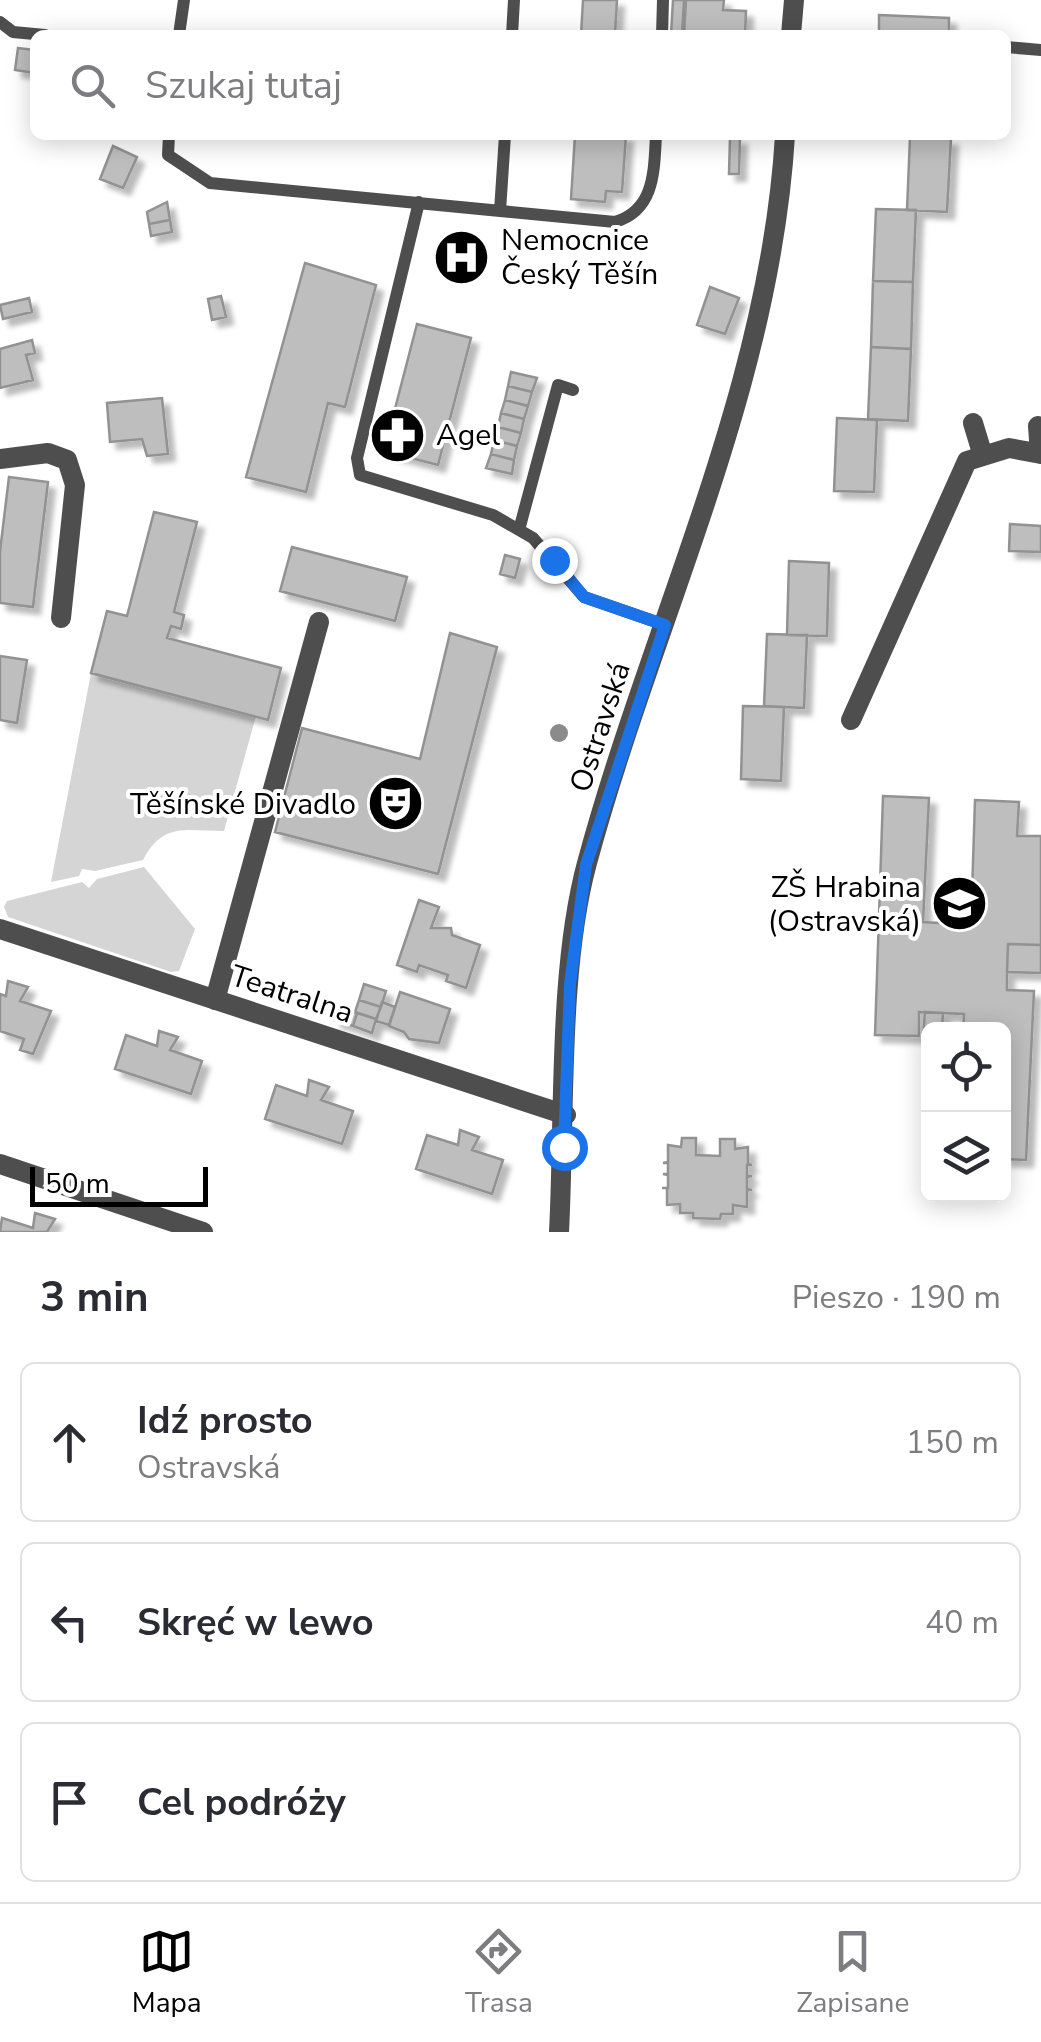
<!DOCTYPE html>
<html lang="pl">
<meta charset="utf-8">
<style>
body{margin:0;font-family:"Nunito Sans",sans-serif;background:#f2f2f3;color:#2b2b33}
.controls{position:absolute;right:30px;bottom:30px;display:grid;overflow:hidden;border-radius:15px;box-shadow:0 5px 25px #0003}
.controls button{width:90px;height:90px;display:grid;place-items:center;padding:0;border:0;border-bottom:2px solid #e1e1e2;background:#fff;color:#2b2b33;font:50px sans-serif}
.scale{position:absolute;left:30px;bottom:25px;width:178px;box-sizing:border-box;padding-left:10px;border:5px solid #000;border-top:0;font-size:28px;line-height:35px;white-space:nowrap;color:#000;-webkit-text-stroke:8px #fff;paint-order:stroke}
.stop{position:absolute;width:30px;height:30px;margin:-22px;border:8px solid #1a73e8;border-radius:50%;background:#fff}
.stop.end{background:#1a73e8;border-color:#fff;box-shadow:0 2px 10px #0008}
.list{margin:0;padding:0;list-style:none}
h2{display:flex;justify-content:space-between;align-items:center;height:130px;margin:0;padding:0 40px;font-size:42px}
h2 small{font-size:32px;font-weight:400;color:#7c7c81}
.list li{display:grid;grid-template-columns:65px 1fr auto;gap:30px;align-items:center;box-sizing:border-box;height:160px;margin:0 20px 20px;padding:0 20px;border:2px solid #e1e1e2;border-radius:15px}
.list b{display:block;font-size:38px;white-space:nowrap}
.list p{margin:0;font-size:32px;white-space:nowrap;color:#7c7c81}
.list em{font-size:32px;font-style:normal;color:#7c7c81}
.icon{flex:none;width:55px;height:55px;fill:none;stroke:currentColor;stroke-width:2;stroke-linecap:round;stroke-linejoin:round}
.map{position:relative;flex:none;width:1041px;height:1232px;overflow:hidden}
.search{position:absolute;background:#fff;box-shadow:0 5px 25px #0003;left:30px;right:30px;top:30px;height:110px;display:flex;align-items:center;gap:25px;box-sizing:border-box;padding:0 35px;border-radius:15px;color:#7c7c81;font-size:38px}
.sheet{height:670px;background:#fff}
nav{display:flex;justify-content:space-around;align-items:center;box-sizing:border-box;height:140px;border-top:2px solid #e1e1e2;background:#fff;font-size:28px;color:#7c7c81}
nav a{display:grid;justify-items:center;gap:5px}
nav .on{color:#000}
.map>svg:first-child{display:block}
.green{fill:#d5d5d5}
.building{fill:#bebebe;stroke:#929292;stroke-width:2.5;filter:url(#shadow)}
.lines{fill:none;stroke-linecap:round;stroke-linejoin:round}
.service{stroke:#4e4e4e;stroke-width:12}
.minor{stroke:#4e4e4e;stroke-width:20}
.tertiary{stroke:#4e4e4e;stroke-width:20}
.tree{fill:#8b8b8b}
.route{stroke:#1a73e8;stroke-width:12}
.labels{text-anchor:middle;stroke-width:8;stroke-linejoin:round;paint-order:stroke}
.poi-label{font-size:30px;fill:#000;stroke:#fff;text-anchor:start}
.street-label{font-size:30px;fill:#000;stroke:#fff}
</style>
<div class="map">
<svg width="1041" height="1232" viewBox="0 0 1041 1232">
<defs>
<filter id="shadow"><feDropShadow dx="7" dy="7" stdDeviation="2.5" flood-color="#0004"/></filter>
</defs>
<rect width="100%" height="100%" fill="#fff"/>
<path class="green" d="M91,673l165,43 -32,115c-39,0 -61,-9 -81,29l-48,11 -13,-2 -3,7 -28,6z
M144,867l51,62 -16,42 -8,1 -163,-55 -4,-10 3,-6 75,-19 7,6 8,-9z"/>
<path class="building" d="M583,0h34l-2,34 14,1h-48z
M673,0h11l-2,35h-11z
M686,0h38l-1,10 23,1 -1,24h-61z
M879,15l70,3v17h-70z
M18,48l17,2v23l-20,-3z
M575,135h51l-4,57 -16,-1 -1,11 -34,-3z
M910,137l41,2 -4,73 -40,-2z
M730,138h10l-1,36h-10z
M113,146l24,11 -14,31 -23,-9z
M167,202l3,18 -21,4 -2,-12z
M876,209l40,1 -3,72 -40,-1z
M170,220l2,12 -21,4 -2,-12z
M305,263l71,22 -31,122 -17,-4 -22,89 -60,-15z
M873,281l40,1 -2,67 -40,-2z
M710,287l29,11 -14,36 -28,-9z
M221,296l5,21 -14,3 -4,-21z
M29,298l3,14 -29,7 -3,-14z
M417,324l54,14 -33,127 -54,-14z
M32,340l3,13 -9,2 7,25 -33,8v-39z
M871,347l40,2 -3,72 -40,-2z
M511,372l26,6 -5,14 -24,-6z
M508,386l24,6 -4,14 -23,-6z
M162,398l6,56 -21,2 -5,-17 -32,3 -3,-39z
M505,400l23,6 -4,13 -23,-6z
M501,413l23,6 -3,14 -23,-6z
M837,418l40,2 -3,72 -40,-1z
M498,427l23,6 -4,13 -23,-6z
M494,440l23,6 -3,14 -23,-6z
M491,454l23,6 -2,14 -26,-6z
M9,477l39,5 -15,125 -33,-4v-52z
M154,512l43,10 -23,90 10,3 -3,14 -10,-3 -4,12 114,30 -13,52 -177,-47 16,-62 20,5z
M1010,524l31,2v26l-32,-1z
M292,547l115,30 -12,44 -115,-30z
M505,555l15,4 -5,19 -15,-4z
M789,561l40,2 -2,73 -40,-1z
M450,633l47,14 -59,227 -163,-42 27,-104 118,31z
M767,634l40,1 -3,73 -40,-2z
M0,656l27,4 -10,63 -17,-3z
M743,706l41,1 -3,74 -40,-2z
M883,796l46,2 -6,124 48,3 4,-125 44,2 -2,34h24v109l-33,-1 -1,28v18l27,1 -8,169 -22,-1v-129h-41l1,-16 -45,-2v24l-44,-1z
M419,900l20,7 -8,21h20l1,7 28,10 -14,43 -20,-7 2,-6 -29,-10 -2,7 -20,-7z
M1008,944l33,1v28l-34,-1z
M8,981l20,6 -8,14 31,10 -18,43 -13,-4 4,-11 -24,-8v-37l6,2z
M364,984l22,7 -5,16 -22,-7z
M400,992l50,17 -11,34 -30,-4 -5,-7 -15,-6z
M359,1000l22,7 -5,12 -21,-7z
M382,1002l13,5 -6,18 -13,-4z
M339,1006l18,7 -4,13 -19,-6z
M925,1012l18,1 -1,17h-14v7h-5z
M357,1013l19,6 -4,14 -19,-7z
M159,1031l19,6 -8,13 32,11 -11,33 -76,-25 11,-34 31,11z
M309,1080l20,7 -8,13 32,11 -11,33 -77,-25 11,-34 31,11z
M460,1130l19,7 -7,13 31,10 -11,34 -76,-25 11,-34 31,10z
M682,1138h14v17l24,1v-17h15v10l13,-2v17l4,1h-5v11h5l-5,1v12l5,1h-5v17l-14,-2v9h-12l-1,5 -27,-1v-5h-13v-9l-13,1v-17h-5h6v-13l-5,-1h5v-11h-5l5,-1v-17l13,2z
M35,1213l20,6 -8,13h-47l2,-14 31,10z"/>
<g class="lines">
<path class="service" d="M0,22l13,10 32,3
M179,35l5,-35
M512,35l2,-35
M662,35l1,-35
M1006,47l35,3
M169,135l-1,20 42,28 405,39c40,-12 39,-51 41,-87
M419,202l-62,256 3,17 133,40 40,23 51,59 81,28
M500,211l5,-76
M519,530l39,-145 15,5"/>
<path class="minor" d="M973,423l10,33
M1038,426l2,28
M0,459l48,-6 19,7 8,25 -14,133
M851,720l116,-259 42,-13 32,6
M0,929l566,186
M215,1000l104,-378
M0,1164l203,68"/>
<path class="tertiary" d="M791,35l3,-35
M559,1232c6,-113 -1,-262 28,-369 66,-244 183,-473 198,-728"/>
</g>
<circle class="tree" cx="559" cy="733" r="9"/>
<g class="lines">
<path class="route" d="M554,560l30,37 81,28 -79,240 -16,119 -6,163"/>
</g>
<defs>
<symbol id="hospital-disc" viewBox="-11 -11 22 22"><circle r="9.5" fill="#000" stroke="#fff"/><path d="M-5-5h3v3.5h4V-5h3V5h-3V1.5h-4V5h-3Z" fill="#fff"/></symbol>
<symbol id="pharmacy-disc" viewBox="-11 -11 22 22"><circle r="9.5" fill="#000" stroke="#fff"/><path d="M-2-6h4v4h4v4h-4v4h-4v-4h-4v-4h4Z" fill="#fff"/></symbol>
<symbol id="theatre-disc" viewBox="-11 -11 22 22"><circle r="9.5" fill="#000" stroke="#fff"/><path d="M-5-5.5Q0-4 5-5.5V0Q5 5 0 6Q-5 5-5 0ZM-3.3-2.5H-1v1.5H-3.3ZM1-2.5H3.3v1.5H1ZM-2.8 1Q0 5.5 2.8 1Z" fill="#fff"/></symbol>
<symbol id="school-disc" viewBox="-11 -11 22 22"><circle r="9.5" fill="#000" stroke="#fff"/><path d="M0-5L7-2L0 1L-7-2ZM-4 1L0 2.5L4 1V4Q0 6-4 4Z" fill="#fff"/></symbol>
</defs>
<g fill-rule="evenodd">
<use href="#hospital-disc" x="430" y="226" width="63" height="63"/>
<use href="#pharmacy-disc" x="366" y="404" width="63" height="63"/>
<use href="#theatre-disc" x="364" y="772" width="63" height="63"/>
<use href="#school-disc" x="928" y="872" width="63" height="63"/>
</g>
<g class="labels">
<g class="poi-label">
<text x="501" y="250">Nemocnice<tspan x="501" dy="34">Český Těšín</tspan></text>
<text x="436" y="445">Agel</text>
<text x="356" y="814" text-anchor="end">Těšínské Divadlo</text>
<text x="921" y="897" text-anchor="end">ZŠ Hrabina<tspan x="921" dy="34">(Ostravská)</tspan></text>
</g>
<g class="street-label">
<text transform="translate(600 727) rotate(-72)" y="10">Ostravská</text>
<text transform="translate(292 994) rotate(18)" y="10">Teatralna</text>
</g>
</g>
</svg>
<div class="controls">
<button><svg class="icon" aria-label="locate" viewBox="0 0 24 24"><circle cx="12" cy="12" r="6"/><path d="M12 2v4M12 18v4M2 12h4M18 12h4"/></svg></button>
<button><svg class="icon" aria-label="layers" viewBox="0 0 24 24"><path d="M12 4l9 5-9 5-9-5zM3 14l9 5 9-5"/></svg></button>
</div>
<div class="scale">50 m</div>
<div class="stop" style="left:564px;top:1147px"></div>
<div class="stop end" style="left:554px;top:560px"></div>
<div class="search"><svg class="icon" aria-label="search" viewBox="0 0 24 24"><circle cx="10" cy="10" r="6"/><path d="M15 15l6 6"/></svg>Szukaj tutaj</div>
</div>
<section class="sheet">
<h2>3 min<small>Pieszo · 190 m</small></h2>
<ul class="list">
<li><svg class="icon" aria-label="ahead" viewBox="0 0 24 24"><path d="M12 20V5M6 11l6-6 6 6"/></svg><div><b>Idź prosto</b><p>Ostravská</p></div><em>150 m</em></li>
<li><svg class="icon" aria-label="left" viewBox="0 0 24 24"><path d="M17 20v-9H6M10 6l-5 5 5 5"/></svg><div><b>Skręć w lewo</b></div><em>40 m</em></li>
<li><svg class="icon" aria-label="arrive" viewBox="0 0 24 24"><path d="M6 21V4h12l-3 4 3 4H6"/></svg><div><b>Cel podróży</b></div></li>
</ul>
</section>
<nav>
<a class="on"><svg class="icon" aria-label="map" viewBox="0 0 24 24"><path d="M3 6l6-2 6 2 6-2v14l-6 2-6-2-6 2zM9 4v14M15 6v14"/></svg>Mapa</a>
<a><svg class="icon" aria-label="directions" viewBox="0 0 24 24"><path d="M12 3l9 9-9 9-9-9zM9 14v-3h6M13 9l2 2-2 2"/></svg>Trasa</a>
<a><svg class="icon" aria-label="saved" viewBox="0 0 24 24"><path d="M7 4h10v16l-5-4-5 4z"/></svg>Zapisane</a>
</nav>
